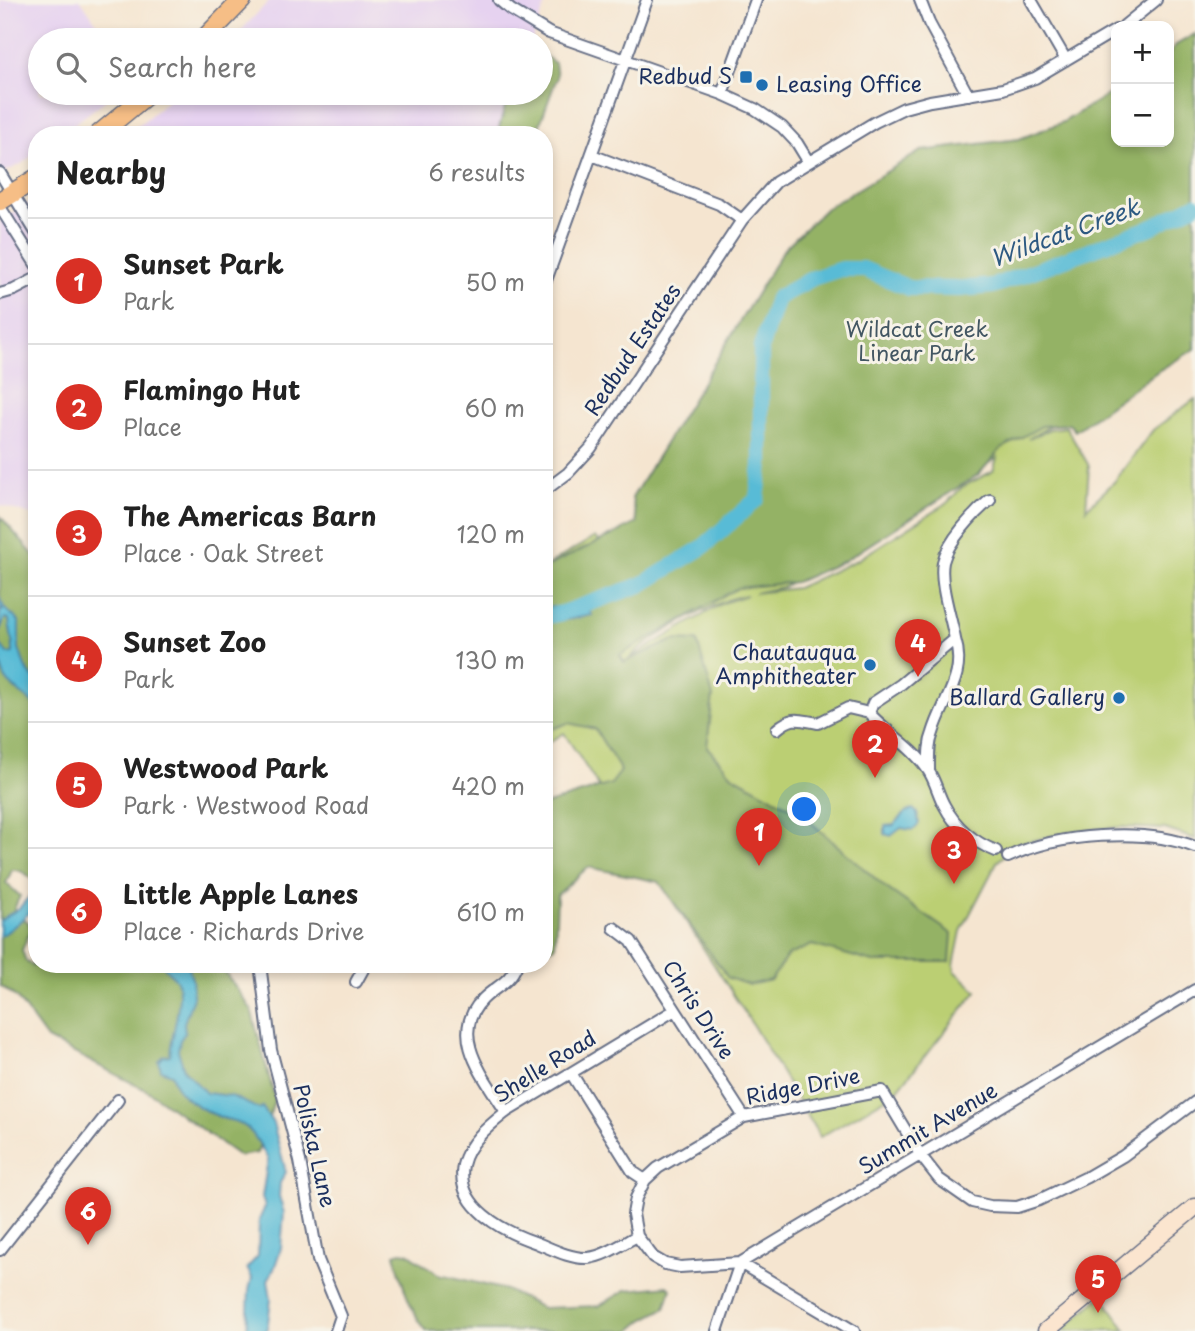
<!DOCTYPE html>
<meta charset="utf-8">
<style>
body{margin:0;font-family:"Playpen Sans",sans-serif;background:#f2f2f2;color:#222}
.controls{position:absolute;right:21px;top:21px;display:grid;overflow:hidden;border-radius:14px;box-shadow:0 4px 10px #0003}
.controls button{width:63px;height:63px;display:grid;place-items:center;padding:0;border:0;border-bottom:2px solid #e0e0e0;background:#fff;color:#222;font:35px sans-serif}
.you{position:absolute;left:805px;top:810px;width:24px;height:24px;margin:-18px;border:5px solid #fff;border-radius:50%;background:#1a73e8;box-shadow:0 0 0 10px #1a73e833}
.badge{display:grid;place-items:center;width:46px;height:46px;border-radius:50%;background:#d93025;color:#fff;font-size:23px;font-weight:700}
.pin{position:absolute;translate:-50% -58px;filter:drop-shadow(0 2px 4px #0008)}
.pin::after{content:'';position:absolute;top:37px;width:24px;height:21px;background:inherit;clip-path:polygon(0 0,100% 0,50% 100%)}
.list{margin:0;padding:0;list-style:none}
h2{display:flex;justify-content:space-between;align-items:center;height:91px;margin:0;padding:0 28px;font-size:30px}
h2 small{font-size:23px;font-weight:400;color:#767676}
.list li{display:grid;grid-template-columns:46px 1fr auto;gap:21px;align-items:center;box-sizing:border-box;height:126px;padding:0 28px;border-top:2px solid #e0e0e0}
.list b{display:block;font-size:26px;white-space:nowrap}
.list p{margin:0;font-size:23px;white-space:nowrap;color:#767676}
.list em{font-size:23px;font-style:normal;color:#767676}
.icon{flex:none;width:38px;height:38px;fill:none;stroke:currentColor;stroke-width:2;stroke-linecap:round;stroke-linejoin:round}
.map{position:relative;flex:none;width:1195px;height:1331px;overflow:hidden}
.search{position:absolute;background:#fff;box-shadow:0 4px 10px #0003;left:28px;top:28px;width:525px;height:77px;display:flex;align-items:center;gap:18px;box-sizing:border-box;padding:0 24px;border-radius:38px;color:#767676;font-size:26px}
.panel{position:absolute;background:#fff;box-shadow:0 4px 10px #0003;left:28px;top:126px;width:525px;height:847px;border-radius:28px}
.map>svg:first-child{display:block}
.built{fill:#e6d2f0}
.green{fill:#bbcf73;stroke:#6b7f68;stroke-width:2;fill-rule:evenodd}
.forest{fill:#94b265;stroke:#587062;stroke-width:2}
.water{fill:#58bbd6;stroke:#3a759a;stroke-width:2}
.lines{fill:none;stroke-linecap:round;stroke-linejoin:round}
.river{stroke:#58bbd6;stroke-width:16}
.street-casing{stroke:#676f86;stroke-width:14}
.secondary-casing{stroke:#676f86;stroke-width:19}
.primary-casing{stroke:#676f86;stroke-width:21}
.street{stroke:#fff;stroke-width:10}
.secondary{stroke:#fbe5cf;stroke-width:16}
.primary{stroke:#f6be86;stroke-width:18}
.poi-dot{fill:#1f6fb2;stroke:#f7f3e8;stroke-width:2.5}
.labels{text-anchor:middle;stroke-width:6;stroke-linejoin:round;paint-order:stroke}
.poi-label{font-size:21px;fill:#1b2f5e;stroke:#f7f3e8;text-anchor:end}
.park-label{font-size:21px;fill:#435763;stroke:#f7f3e8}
.street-label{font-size:21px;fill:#1b2f5e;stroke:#f7f3e8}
.water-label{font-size:23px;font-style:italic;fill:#2d5982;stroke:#f7f3e8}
</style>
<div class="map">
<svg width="1195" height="1331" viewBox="0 0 1195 1331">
<rect width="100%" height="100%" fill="#f7f3e8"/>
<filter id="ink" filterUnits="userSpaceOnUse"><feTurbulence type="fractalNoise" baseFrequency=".0143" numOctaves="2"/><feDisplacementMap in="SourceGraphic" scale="14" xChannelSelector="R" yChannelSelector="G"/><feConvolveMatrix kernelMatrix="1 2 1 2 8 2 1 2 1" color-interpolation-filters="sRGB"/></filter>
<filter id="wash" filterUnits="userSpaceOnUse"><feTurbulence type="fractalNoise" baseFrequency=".00686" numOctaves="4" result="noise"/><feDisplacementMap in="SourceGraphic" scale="28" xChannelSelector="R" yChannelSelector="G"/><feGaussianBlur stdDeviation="1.57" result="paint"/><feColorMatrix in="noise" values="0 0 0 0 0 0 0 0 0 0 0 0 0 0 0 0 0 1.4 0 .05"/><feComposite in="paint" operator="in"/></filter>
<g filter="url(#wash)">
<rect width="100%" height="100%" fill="#f5e5d0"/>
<path class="built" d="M0,0h81l27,40h-68v53h75l-55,42h-23v17l-17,13 -20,9z
M270,0h277l-15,40h-300z
M177,93h335l-16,42h-369z
M37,198v319l-37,-12v-284z"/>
<path class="green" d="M786,272l409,67 -167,100 22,-10 16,-2 23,39 -3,43 28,-27 39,-52 42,-31v440l-30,-10 -43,-2 -48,4 -56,13 -21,18 -36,69 -7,34 1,6 22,20 -81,101 -76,45 -71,-118 -185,-286 -20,12v-178l51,-30 7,11 73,-43 -24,-39zM997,458l-4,13 -31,16 -15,16 -90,57 -60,28 -43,5 29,-6zM747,595l-24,8 -93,55c18,-20 90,-60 117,-63z
M1102,1296l24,34 -65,1z"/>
<path class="forest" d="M1195,34v315l-37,22 -83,60 -6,-7 -27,2 -41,23 -22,25 -135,87 -48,21 -58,6 -118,67 4,7 50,-22 23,1 16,55 -6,51 25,28 67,37 86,75 67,47 -2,28h-77l-61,-17 -25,11 -16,24 -22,5 -21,-7 -69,-96 -71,-15 -31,28 -2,51 -11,5v-146l67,-21 10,-13 -26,-42 -27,-6 -24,9v-164l93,-45 -5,-25 152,-249 41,-40 96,-58 98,-12 44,-17 53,-32v52h53v-88l7,-9z
M541,54l14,9 2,14 -21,58h-39l12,-42h32z
M0,516l37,43v326c-7,-8 -14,-16 -25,-15l-6,13 14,13 -6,13 15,14 2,7 -9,20 4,11 7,5 4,-2h182l32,45 24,90 -18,54 -18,3 -91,-65 -101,-52 -30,-41 -17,-13z
M401,1252l7,1 33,23 4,-1 61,15 36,18 57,-2 27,-16 42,-4 3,3 -6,19 -22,12 -13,11h-203c-18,-20 -26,-51 -32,-77z"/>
<path class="water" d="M0,597l4,11 15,13v27l6,19 12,15v28c-8,-14 -19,-17 -29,-28 -8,-9 -8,-25 -8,-38l8,10 5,-1c1,-11 -4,-23 -4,-34l-4,-1 -5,12v-18l3,-2 -3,-3z
M584,601l8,14c-16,3 -31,7 -48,6v-15l15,2z
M913,809l4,4 2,10c-4,10 -11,6 -18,5l-10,8 -6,-2v-8l9,-1 12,-13z
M37,890c0,4 1,8 0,12 -3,9 -30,31 -37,34v-15c8,-8 15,-8 20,-14 6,-6 9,-12 17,-17z
M163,964h24l5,15 1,18 -9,26 1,10 -5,7 -2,10 6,20 22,23 25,3 28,13 3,-2 11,16 13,49 -6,11 -1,13 5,17 -3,35 -7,21 -6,11 3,19 -4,32h-20l2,-41 3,-12 -5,-10 11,-12 1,-36 6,-13 -3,-10 6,-38c-7,-11 -14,-29 -27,-35 -6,-4 -15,-4 -21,-7 -20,-8 -45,-21 -48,-43l-11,-4 -2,-9 5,-5 6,-1c1,-18 14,-58 7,-74 -3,-6 -11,-9 -14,-17z"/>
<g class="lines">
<path class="river" d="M544,617l18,-4 79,-28 62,-38 54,-48 4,-34v-118l16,-49 36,-20 28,-9h22l46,19 51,1 33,-3 156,-58 46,-23"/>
</g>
</g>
<g filter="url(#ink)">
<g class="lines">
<defs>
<path id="street" d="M499,0l12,10 38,23 173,61 33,15 27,18 15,16 11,18
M920,0l9,23 39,72
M1031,0l35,60
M1124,26l32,-26
M722,94l34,-94
M592,155l127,49 23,16
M0,173l37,61
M0,207l37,59
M544,286l103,-286
M0,294l14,-4 23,-12
M544,491l24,-18 23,-25 151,-228 34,-38 99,-60 29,-14 26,-7 73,-12 32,-11 81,-48
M990,500c-16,13 -42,41 -47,62 -4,21 8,55 12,77l-55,46 -27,18 -4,10c18,20 44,34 59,57 7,10 10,24 16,35 12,23 29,37 52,46
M777,729c17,-14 21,-9 41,-6l30,-15 21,5
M929,771c0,-13 -1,-26 4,-38 10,-34 34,-57 22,-94
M1008,857c48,-23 137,-30 187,-10
M614,928l17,13 113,176
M260,964l11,86 29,111 18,99 23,56 -5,15
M356,982l10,-18
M571,1073l62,99 12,8
M506,1112c-21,-34 -59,-77 -23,-113 13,-13 27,-16 34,-35
M637,1236c-15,8 -32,20 -49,22 -17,1 -36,-9 -51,-15 -33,-11 -82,-36 -74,-78 5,-23 27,-40 43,-53l169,-102
M0,1250l118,-150
M717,1331l23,-68 455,-273
M854,1331l-114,-68 -60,4 -15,-3 -12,-7 -16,-21 -4,-22 3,-16 9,-18 13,-12 86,-51 138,-26 39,65 18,23 33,23 18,4 27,1 22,-7 48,-23 36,-21 72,-54"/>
<path id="secondary" d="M1046,1331l149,-124"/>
<path id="primary" d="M203,40l39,-40
M98,135l51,-42
M0,201l37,-23"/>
</defs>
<use href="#street" class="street-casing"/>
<use href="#secondary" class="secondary-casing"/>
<use href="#primary" class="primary-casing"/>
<use href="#street" class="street"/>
<use href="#secondary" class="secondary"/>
<use href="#primary" class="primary"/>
</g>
</g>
<g class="poi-dot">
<rect x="739" y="70" width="14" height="14" rx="3.5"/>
<circle cx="762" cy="85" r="7"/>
<circle cx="870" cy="665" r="7"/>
<circle cx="1119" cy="698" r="7"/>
</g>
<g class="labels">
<g class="poi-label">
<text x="732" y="84">Redbud S</text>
<text x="776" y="92" text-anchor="start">Leasing Office</text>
<text x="856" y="660">Chautauqua<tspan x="856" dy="24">Amphitheater</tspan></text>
<text x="1105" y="705">Ballard Gallery</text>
</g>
<g class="park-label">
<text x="917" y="337">Wildcat Creek<tspan x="917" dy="24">Linear Park</tspan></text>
</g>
<g class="street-label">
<text transform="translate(633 350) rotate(-56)" y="7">Redbud Estates</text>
<text transform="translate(698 1010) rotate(57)" y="7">Chris Drive</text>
<text transform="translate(545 1067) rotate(-32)" y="7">Shelle Road</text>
<text transform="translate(803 1087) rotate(-11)" y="7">Ridge Drive</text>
<text transform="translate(928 1129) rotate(-31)" y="7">Summit Avenue</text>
<text transform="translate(314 1146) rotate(77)" y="7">Poliska Lane</text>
</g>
<g class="water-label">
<text transform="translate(1065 233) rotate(-20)" y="8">Wildcat Creek</text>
</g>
</g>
</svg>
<div class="controls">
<button>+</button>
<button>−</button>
</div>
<div class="you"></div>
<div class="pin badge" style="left:759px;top:866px">1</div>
<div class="pin badge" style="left:875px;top:778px">2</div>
<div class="pin badge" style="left:954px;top:884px">3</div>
<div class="pin badge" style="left:918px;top:677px">4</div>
<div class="pin badge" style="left:1098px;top:1313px">5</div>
<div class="pin badge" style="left:88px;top:1245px">6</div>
<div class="search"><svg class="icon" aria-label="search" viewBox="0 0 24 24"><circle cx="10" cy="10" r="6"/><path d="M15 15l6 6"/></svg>Search here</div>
<section class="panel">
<h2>Nearby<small>6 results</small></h2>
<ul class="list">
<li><span class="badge">1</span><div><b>Sunset Park</b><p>Park</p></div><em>50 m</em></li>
<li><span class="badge">2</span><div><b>Flamingo Hut</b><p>Place</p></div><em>60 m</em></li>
<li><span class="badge">3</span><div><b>The Americas Barn</b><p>Place · Oak Street</p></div><em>120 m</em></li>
<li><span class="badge">4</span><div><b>Sunset Zoo</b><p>Park</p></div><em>130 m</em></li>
<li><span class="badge">5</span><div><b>Westwood Park</b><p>Park · Westwood Road</p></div><em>420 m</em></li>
<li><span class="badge">6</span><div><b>Little Apple Lanes</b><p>Place · Richards Drive</p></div><em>610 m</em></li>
</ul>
</section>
</div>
